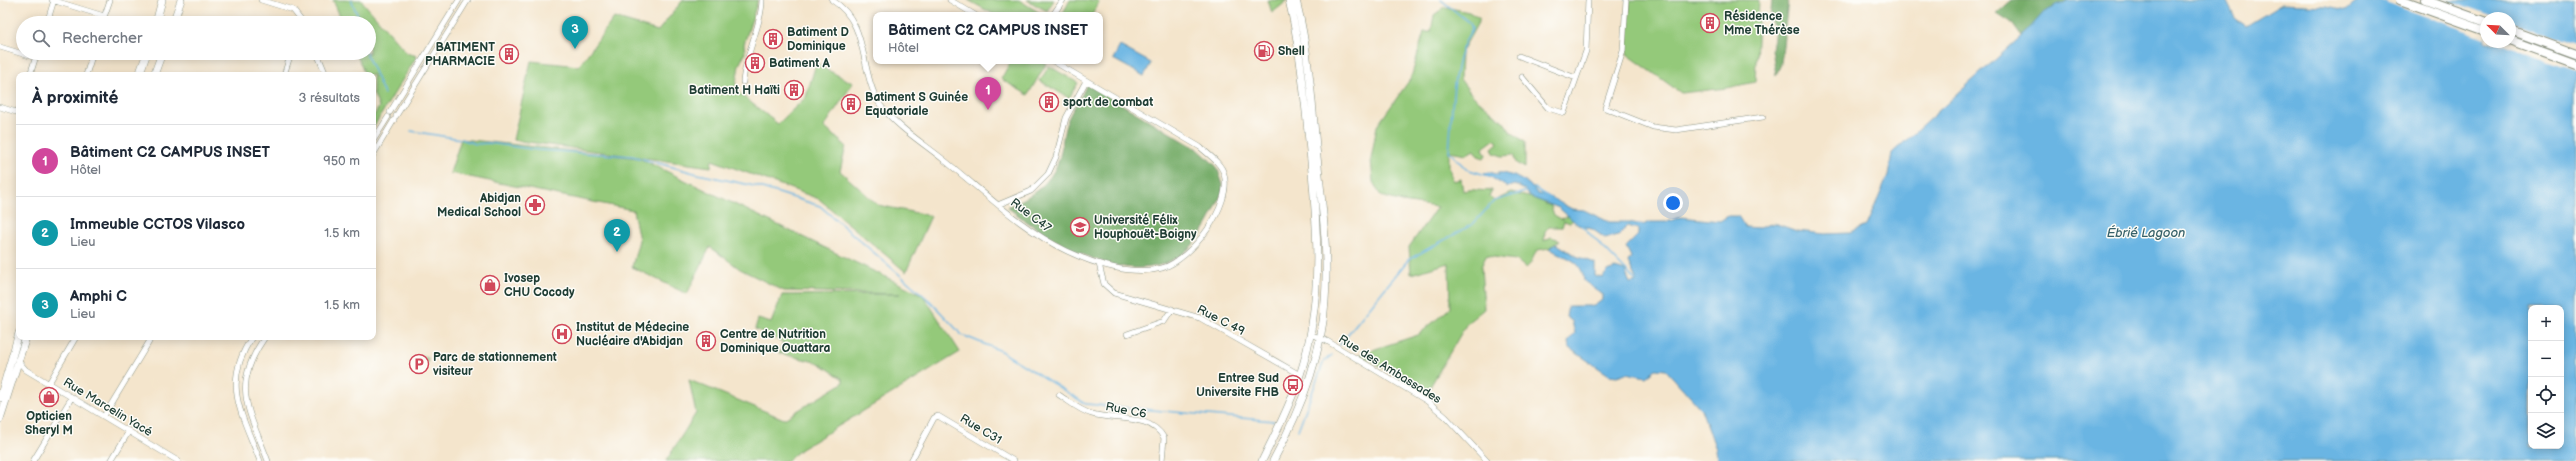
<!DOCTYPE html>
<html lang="fr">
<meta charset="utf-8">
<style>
body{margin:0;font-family:"Balsamiq Sans",sans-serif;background:#f2f2f3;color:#1f2937}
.controls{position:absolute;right:12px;bottom:12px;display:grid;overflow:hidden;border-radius:8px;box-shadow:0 2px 10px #0003}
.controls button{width:36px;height:36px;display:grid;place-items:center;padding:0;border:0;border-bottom:1px solid #e0e1e3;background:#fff;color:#1f2937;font:20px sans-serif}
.compass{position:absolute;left:2480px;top:12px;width:36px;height:36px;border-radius:50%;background:#fff;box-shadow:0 2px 10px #0003;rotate:294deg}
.you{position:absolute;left:1673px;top:203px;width:14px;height:14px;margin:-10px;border:3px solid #fff;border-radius:50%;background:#1a73e8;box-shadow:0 0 0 6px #1a73e833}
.badge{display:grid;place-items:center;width:26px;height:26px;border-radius:50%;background:#d1495b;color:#fff;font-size:13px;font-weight:700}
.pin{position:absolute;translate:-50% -33px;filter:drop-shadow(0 1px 2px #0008)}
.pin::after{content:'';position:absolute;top:21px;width:14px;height:12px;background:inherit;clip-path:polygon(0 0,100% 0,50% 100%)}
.popup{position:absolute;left:873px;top:12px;width:230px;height:52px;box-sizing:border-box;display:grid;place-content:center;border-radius:8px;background:#fff;filter:drop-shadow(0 1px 3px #0005);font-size:13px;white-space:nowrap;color:#747a83}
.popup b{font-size:15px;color:#1f2937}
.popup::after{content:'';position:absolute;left:50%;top:100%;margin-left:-8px;border:8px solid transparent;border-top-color:#fff}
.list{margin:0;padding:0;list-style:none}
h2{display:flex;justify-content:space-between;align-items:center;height:52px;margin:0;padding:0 16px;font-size:17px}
h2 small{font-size:13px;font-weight:400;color:#747a83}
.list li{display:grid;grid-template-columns:26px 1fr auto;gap:12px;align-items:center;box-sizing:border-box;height:72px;padding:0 16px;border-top:1px solid #e0e1e3}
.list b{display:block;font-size:15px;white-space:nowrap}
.list p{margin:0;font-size:13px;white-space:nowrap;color:#747a83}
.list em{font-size:13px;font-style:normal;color:#747a83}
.icon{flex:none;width:22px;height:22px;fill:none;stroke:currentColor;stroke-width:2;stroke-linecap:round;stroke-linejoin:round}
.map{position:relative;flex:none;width:2576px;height:461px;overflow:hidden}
.search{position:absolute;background:#fff;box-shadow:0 2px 10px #0003;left:16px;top:16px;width:360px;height:44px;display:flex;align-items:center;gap:10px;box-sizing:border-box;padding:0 14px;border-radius:22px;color:#747a83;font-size:15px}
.panel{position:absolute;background:#fff;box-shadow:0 2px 10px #0003;left:16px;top:72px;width:360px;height:268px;border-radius:8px}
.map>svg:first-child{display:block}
.green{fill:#94c97a;stroke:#5a8357}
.forest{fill:#77ad6a;stroke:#4b754f}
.water{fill:#6ab5e3;stroke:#44798c;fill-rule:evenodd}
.pier{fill:#f4e5cc}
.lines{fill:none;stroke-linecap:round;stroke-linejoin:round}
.stream{stroke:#6ab5e3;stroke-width:1.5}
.minor-casing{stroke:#8a9180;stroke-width:6}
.major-casing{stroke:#8a9180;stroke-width:8}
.highway-casing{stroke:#8a9180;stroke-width:10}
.minor{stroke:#fff;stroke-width:5}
.major{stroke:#fff;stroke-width:7}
.highway{stroke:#fff;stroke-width:8}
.labels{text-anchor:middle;stroke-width:3;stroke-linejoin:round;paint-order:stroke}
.poi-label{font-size:12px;font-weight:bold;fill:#1f3d34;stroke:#fdfcf7;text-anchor:start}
.street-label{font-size:12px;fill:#1f3d34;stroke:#fdfcf7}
.water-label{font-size:13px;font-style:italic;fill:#366169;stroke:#fdfcf7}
</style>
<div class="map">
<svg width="2576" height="461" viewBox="0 0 2576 461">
<rect width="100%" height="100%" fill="#fdfcf7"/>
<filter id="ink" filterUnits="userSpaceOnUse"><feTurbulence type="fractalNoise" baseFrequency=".025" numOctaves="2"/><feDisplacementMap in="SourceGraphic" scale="8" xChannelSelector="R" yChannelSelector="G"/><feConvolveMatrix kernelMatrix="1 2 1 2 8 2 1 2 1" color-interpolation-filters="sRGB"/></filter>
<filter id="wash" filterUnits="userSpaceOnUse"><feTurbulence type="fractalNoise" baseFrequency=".012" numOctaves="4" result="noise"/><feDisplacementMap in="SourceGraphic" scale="16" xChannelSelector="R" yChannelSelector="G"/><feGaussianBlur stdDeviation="0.9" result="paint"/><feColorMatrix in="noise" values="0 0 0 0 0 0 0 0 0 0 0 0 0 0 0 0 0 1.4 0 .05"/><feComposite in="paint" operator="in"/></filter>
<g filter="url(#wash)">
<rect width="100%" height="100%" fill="#f4e5cc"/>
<path class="green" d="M333,0h28l46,53 10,3 -44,72v-11l6,-10 -6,-14v-18h-8l-9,-22h13v-30h-26z
M683,0h75l-14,44 1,9 -6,12 -4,25 43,34 28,-27 10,-33 37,19 -29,44 22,19 -6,25 38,34 53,11 -25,56 -87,-73 -107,-39 -1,7 -198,-27 18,-79 48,5 35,-48 44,13z
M968,0h51l24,15h-48z
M1027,0h27l-7,11z
M1070,0h26l3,2 -7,13h-30z
M1268,0h20l-16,13z
M1630,0h129l-4,82 -28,6 -46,5 -54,-39z
M1445,7l24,5 11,7 -19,34 -1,26 12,16 31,26 8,11 14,10v26l-9,-5 -3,-8 -11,1 -8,-3 -2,-5 6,-5 -3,-4 -12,9 3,7 -2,3 -6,-2 -4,-6 -7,4 -18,-3v16l4,14 8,-2 2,12c10,-3 18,1 29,-1l-3,6 5,5 17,-8 30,7 4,4 6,2 3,9 7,4 7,-3 5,4 -3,3 -6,-2 -2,6h-13l-4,4 -1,10 7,-4 9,3 -11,8 -11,2c-6,6 -5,13 -12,18l-10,-8 -30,-4 -5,11 3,42 -17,14 -41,71 -66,-40 58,-19 32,-27 -1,-45 -38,11 -2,-27 28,-40 -35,-5 -21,-6 -8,-14 -2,-23 6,-33 34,-48 13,-46h7l3,-17z
M1011,61h29l6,3 -18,31 -27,-16z
M1049,66l29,17 -9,15 -29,-17z
M461,139l178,19 284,137 37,57 -159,97 -14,12h-121l30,-48 -7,-33 95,39 59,-36v-4l-24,-16 -40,-10 4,-11 -28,-13 3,-10 13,4 11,-28 118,-1 -116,-3 -44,-22 -30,-22 -23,47 -55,-27 7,-27 -6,-30 -183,-37z
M420,356l8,2 -1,6 -13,7 -4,-8z"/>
<path class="forest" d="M1772,0h16l-7,64 -5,11 -4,-26 3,-20 -5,-9z
M2012,0h57l-48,36 -10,-14 -14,-9z
M1087,84l112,66 18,17 6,18 -1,8c-8,19 -20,46 -37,59 -54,43 -133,-11 -178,-45 24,-10 46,-24 53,-51 3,-12 3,-26 8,-37 5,-12 14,-22 19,-35z"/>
<path class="water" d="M2069,0h157l9,18 11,8 36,-22 45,2 19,4 12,-10h218v461h-859l-1,-12 -15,-40 -35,-39 -10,-1 -10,8 -20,-4 -9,3 -8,-1 -40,-27 -1,-7 7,-8 -3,-12 -6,-4 2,-11h26l8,-6v-6l-18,-13c-2,-23 -19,-22 -35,-33l8,-4 19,12 19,7v13l7,2 6,-7 7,-3 10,3 5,12 7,-2 -9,-19 3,-5 -5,-10 12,-12v-6l-10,-3 -9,9 -14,3 -13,-9 -14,-4 -19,-17 -29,-11 -5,-7 -10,-5 -8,2 -23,-14 6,-1 9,3 -1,-3 16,4 15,8 9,10 8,1 26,14 12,1 25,12h20l14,3 6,-3h18l13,-5 40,4 8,-5h10l7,11 14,1 15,-5 23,8 28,3 25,-1 16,-7 22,-50 4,-23 135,-122 17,-19zM2486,18h24v24h-24zM2531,308h30v138h-30z
M1120,46l31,17 -7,13 -31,-17z"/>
<path class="pier" d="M2380,0h68l50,18h-12v20z
M2510,22l66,24v24l-78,-28h12z"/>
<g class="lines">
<path class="stream" d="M351,0l10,23
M1441,0l29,23 2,6c-22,33 -19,83 -23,122l17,18 23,7
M366,53l18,41
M411,131l50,8 15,5 13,-1 49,7 94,6 66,18 61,13 61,19 110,95 32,34 37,15 87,54 188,17
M1534,188l29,18
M1581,225l53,54 4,2
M1339,345l69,-85 65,-36 21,-23 34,-10
M1298,430l26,-69 8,-6"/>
</g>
</g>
<g filter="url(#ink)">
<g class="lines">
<defs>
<path id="minor" d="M52,0l52,16
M261,0l32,10 10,13
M832,0c39,24 26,72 49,106 16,21 42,37 63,54 39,31 78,70 123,91 27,13 65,25 95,17 29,-8 71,-63 62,-94 -3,-11 -15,-19 -24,-27l-147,-86
M950,0l25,15
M1626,0l-3,51 -18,57 48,19 23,3 87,-13
M1053,15l10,-15
M47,23l7,-23
M102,23l8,-23
M0,47l36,11
M317,53l9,22
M1519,56l57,22
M30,75l7,-22
M86,75l7,-22
M284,75l7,-22
M1522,77l26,31 16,5 22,-62 2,-51
M743,82c2,-27 19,-58 19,-82
M0,107l16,5 3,-3
M390,112l69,-112
M396,116l72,-116
M373,141l15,-24
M373,155l21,-35
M1000,204l31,-13 17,-17 8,-17 10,-39 20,-37
M1099,264l5,20 10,9 86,25 100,57
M1127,334l37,-13 8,-12
M1310,334l17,7 100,60 19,16 41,44
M252,337c-31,47 -10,77 8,124
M265,337c-35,50 -16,73 3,124
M17,360l9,10 152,91
M49,383l27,-46
M1059,395c11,7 21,16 33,19 24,7 58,-1 72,24l-2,23
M104,416l45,-74
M33,461l39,-64
M111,461l18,-30
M911,461l23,-43 4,-2 76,45"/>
<path id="major" d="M156,23l6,-23
M173,23l8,-23
M139,75l8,-22
M154,75l8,-22
M0,398l19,-65
M0,419l26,-82
M1262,461c14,-28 28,-56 38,-86 25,-76 17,-156 9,-234 -5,-48 -9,-95 -20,-141
M1273,461c26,-48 49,-105 52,-160 4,-51 -4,-104 -9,-154 -4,-49 -8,-99 -20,-147"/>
<path id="highway" d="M2400,0l86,31
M2425,0l61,22
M2510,30l66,24
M2510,40l66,24"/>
</defs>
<use href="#minor" class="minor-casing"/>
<use href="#major" class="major-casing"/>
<use href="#highway" class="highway-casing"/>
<use href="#minor" class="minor"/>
<use href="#major" class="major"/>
<use href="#highway" class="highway"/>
</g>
</g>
<defs>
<symbol id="building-ring" viewBox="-11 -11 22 22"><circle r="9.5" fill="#fdfcf7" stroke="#d1495b" stroke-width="1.5"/><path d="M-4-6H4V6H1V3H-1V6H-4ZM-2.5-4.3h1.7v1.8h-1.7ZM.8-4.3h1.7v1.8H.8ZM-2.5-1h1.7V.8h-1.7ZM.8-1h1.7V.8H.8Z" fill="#d1495b"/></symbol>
<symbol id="fuel-ring" viewBox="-11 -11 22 22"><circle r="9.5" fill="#fdfcf7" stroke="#d1495b" stroke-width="1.5"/><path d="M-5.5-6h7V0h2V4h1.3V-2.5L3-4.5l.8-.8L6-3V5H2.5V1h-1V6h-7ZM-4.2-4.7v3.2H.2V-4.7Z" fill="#d1495b"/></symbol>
<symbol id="pharmacy-ring" viewBox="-11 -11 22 22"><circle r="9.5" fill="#fdfcf7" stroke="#d1495b" stroke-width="1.5"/><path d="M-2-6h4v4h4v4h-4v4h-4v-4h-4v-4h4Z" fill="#d1495b"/></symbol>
<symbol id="university-ring" viewBox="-11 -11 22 22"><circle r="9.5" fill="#fdfcf7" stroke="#d1495b" stroke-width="1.5"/><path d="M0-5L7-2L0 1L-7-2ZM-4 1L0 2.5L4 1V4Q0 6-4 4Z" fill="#d1495b"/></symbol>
<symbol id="shop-ring" viewBox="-11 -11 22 22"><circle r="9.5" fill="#fdfcf7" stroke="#d1495b" stroke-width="1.5"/><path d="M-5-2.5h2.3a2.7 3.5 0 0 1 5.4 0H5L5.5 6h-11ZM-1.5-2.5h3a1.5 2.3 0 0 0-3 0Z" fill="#d1495b"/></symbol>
<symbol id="hospital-ring" viewBox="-11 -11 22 22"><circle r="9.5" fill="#fdfcf7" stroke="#d1495b" stroke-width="1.5"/><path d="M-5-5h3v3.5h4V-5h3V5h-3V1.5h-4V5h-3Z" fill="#d1495b"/></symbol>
<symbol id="parking-ring" viewBox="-11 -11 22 22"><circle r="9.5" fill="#fdfcf7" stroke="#d1495b" stroke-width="1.5"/><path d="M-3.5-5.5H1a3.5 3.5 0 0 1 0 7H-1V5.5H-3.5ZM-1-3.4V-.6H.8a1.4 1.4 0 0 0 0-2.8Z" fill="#d1495b"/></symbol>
<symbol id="bus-ring" viewBox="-11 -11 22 22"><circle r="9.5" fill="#fdfcf7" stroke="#d1495b" stroke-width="1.5"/><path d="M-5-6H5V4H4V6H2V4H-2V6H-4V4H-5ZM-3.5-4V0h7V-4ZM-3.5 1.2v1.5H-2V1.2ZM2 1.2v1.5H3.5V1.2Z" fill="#d1495b"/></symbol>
</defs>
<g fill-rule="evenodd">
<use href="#building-ring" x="1699" y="12" width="22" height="22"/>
<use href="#building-ring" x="762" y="28" width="22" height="22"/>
<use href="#fuel-ring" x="1253" y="40" width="22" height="22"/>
<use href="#building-ring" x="498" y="43" width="22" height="22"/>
<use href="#building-ring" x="744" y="52" width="22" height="22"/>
<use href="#building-ring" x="783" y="79" width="22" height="22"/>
<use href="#building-ring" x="1038" y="91" width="22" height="22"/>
<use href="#building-ring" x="840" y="93" width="22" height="22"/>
<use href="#pharmacy-ring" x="524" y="194" width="22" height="22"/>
<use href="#university-ring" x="1069" y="216" width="22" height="22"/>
<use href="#shop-ring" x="479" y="274" width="22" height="22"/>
<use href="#hospital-ring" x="551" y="323" width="22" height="22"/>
<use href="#building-ring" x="695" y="330" width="22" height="22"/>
<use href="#parking-ring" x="408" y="353" width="22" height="22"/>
<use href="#bus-ring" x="1282" y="374" width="22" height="22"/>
<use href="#shop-ring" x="38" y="386" width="22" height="22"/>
</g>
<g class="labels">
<g class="poi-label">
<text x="1724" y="20">Résidence<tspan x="1724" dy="14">Mme Thérèse</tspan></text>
<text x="787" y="36">Batiment D<tspan x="787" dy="14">Dominique</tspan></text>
<text x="495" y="51" text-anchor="end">BATIMENT<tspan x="495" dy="14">PHARMACIE</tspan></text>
<text x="1278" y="55">Shell</text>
<text x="769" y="67">Batiment A</text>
<text x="780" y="94" text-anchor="end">Batiment H Haïti</text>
<text x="865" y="101">Batiment S Guinée<tspan x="865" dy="14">Equatoriale</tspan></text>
<text x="1063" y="106">sport de combat</text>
<text x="521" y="202" text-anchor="end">Abidjan<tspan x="521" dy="14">Medical School</tspan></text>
<text x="1094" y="224">Université Félix<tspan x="1094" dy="14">Houphouët-Boigny</tspan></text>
<text x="504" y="282">Ivosep<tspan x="504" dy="14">CHU Cocody</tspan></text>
<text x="576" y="331">Institut de Médecine<tspan x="576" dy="14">Nucléaire d'Abidjan</tspan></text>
<text x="720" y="338">Centre de Nutrition<tspan x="720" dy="14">Dominique Ouattara</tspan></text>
<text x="433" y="361">Parc de stationnement<tspan x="433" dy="14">visiteur</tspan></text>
<text x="1279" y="382" text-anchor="end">Entree Sud<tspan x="1279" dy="14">Universite FHB</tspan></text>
<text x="49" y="420" text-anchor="middle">Opticien<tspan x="49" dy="14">Sheryl M</tspan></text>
</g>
<g class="street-label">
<text transform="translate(1031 215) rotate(37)" y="4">Rue C47</text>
<text transform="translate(1221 320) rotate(27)" y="4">Rue C 49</text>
<text transform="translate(1390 369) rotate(32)" y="4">Rue des Ambassades</text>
<text transform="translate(108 407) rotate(31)" y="4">Rue Marcelin Yacé</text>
<text transform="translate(1126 410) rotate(11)" y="4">Rue C6</text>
<text transform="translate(981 429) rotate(31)" y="4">Rue C31</text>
</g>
<g class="water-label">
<text x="2146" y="237">Ébrié Lagoon</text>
</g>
</g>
</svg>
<div class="controls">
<button>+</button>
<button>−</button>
<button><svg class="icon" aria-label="locate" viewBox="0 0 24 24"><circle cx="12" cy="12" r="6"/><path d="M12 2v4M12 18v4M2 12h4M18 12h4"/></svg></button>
<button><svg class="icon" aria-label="layers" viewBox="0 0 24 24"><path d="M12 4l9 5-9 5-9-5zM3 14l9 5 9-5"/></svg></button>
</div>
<svg class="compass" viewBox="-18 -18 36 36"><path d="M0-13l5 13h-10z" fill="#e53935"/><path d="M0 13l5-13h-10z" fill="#747a83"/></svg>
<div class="you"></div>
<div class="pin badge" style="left:988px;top:110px;background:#d1479c">1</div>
<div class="popup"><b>Bâtiment C2 CAMPUS INSET</b>Hôtel</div>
<div class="pin badge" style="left:617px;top:252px;background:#0f9aa8">2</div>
<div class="pin badge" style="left:575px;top:49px;background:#0f9aa8">3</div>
<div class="search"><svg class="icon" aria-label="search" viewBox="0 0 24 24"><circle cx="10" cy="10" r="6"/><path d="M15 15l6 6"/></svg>Rechercher</div>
<section class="panel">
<h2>À proximité<small>3 résultats</small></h2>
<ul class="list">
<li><span class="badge" style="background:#d1479c">1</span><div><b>Bâtiment C2 CAMPUS INSET</b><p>Hôtel</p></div><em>950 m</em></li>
<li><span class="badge" style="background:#0f9aa8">2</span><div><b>Immeuble CCTOS Vilasco</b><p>Lieu</p></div><em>1.5 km</em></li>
<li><span class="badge" style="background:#0f9aa8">3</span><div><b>Amphi C</b><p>Lieu</p></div><em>1.5 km</em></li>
</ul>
</section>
</div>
